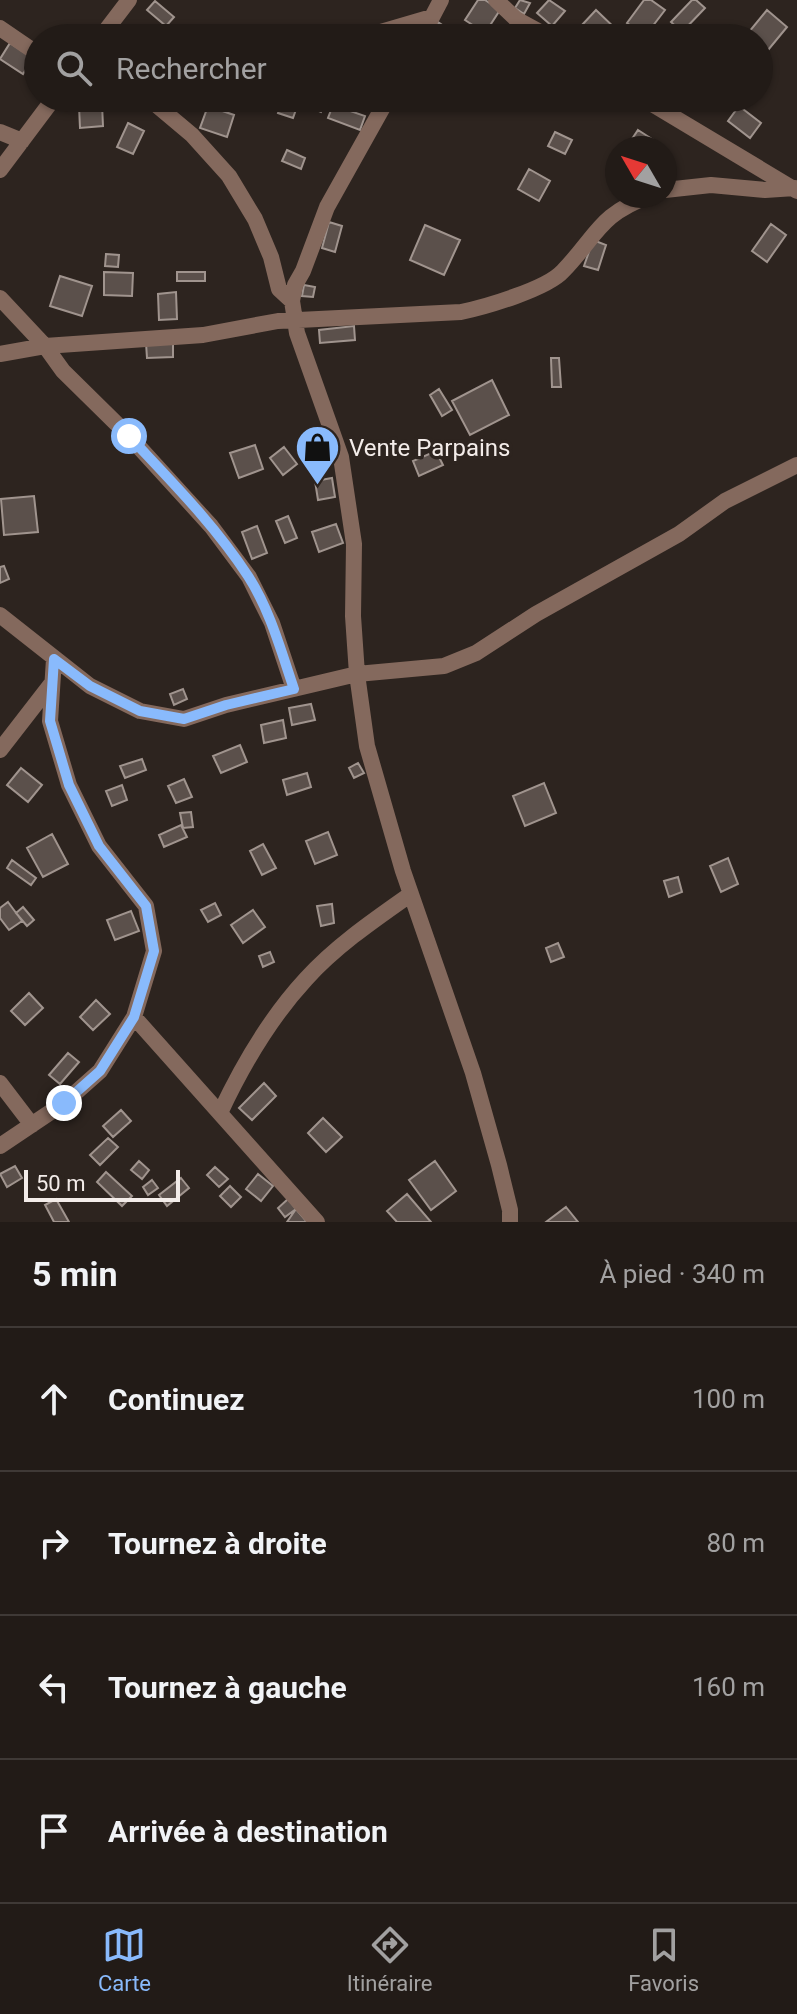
<!DOCTYPE html>
<html lang="fr">
<meta charset="utf-8">
<style>
body{margin:0;font-family:Roboto,sans-serif;background:#2e2824;color:#f1f3f6}
.compass{position:absolute;left:605px;top:136px;width:72px;height:72px;border-radius:50%;background:#221b17;box-shadow:0 2px 6px #0004;rotate:309deg}
.scale{position:absolute;left:24px;bottom:20px;width:156px;box-sizing:border-box;padding-left:8px;border:4px solid #f3ece9;border-top:0;font-size:22px;line-height:28px;white-space:nowrap;color:#f3ece9;-webkit-text-stroke:6px #2d241f;paint-order:stroke}
.stop{position:absolute;width:24px;height:24px;margin:-18px;border:6px solid #89bafc;border-radius:50%;background:#fff}
.stop.end{background:#89bafc;border-color:#fff;box-shadow:0 2px 8px #0008}
.list{margin:0;padding:0;list-style:none}
h2{display:flex;justify-content:space-between;align-items:center;height:104px;margin:0;padding:0 32px;font-size:34px}
h2 small{font-size:26px;font-weight:400;color:#a2a1a1}
.list li{display:grid;grid-template-columns:52px 1fr auto;gap:24px;align-items:center;box-sizing:border-box;height:144px;padding:0 32px;border-top:2px solid #3f3936}
.list b{display:block;font-size:30px;white-space:nowrap}
.list em{font-size:26px;font-style:normal;color:#a2a1a1}
.icon{flex:none;width:44px;height:44px;fill:none;stroke:currentColor;stroke-width:2;stroke-linecap:round;stroke-linejoin:round}
.map{position:relative;flex:none;width:797px;height:1222px;overflow:hidden}
.search{position:absolute;background:#221b17;box-shadow:0 2px 6px #0004;left:24px;right:24px;top:24px;height:88px;display:flex;align-items:center;gap:20px;box-sizing:border-box;padding:0 28px;border-radius:44px;color:#a2a1a1;font-size:30px}
.sheet{height:680px;background:#221b17}
nav{display:flex;justify-content:space-around;align-items:center;box-sizing:border-box;height:112px;border-top:2px solid #3f3936;background:#221b17;font-size:22px;color:#a2a1a1}
nav a{display:grid;justify-items:center;gap:4px}
nav .on{color:#89bafc}
.map>svg:first-child{display:block}
.building{fill:#5b504b;stroke:#a0948e;stroke-width:2}
.lines{fill:none;stroke-linecap:round;stroke-linejoin:round}
.street{stroke:#84695d;stroke-width:16}
.route{stroke:#89bafc;stroke-width:10}
.labels{text-anchor:middle;stroke-width:7;stroke-linejoin:round;paint-order:stroke}
.poi-label{font-size:24px;fill:#f3ece9;stroke:#2d241f;text-anchor:start}
</style>
<div class="map">
<svg width="797" height="1222" viewBox="0 0 797 1222">
<rect width="100%" height="100%" fill="#2d241f"/>
<path class="building" d="M478,0h7l15,10 -15,23 -20,-13z
M520,0l10,3 -6,11 -9,-6z
M549,0l16,11 -13,15 -15,-13z
M644,0h7l14,10 -20,26 -18,-13z
M692,0h4l9,8 -23,24 -11,-10z
M155,1l19,16 -8,9 -19,-16z
M596,10l23,22 -5,6h-17l-15,-13z
M767,10l20,17 -28,34v-23h-15z
M438,22l16,11 -3,5h-24z
M467,28l15,10h-22z
M10,43l23,15 -10,16 -23,-15z
M283,98l16,3 -6,17 -15,-5z
M307,98h20l-6,14 -17,-7z
M463,98h14l-6,12 -11,-6z
M102,104l1,22 -23,2 -1,-22z
M333,105l32,11 -5,14 -32,-12z
M208,106l26,9 -7,22 -27,-9z
M739,106l22,17 -11,15 -22,-17z
M128,123l16,8 -11,23 -16,-7z
M638,130l17,11 -5,7h-24z
M555,132l17,8 -7,14 -17,-8z
M287,150l18,8 -4,11 -19,-8z
M529,169l21,12 -11,20 -21,-12z
M329,222l13,4 -7,26 -13,-4z
M771,224l15,11 -19,27 -15,-11z
M425,225l35,15 -16,35 -34,-15z
M593,240l13,5 -8,25 -14,-4z
M106,254l13,1 -1,12 -13,-1z
M104,272l29,1 -1,23 -28,-1z
M177,272h28v9h-28z
M60,276l32,10 -10,30 -32,-10z
M304,285l11,2 -2,10 -11,-1z
M176,292l1,27 -18,1 -1,-26z
M354,326l1,14 -35,3 -1,-13z
M173,342v15l-26,1 -1,-15z
M551,358h8l2,29h-9z
M492,380l17,35 -39,20 -18,-34z
M439,389l13,21 -10,6 -12,-21z
M255,445l8,24 -24,9 -9,-25z
M284,447l13,17 -14,11 -13,-17z
M436,451l7,14 -24,11 -6,-15z
M332,478l3,19 -17,3 -3,-19z
M34,496l4,36 -34,3 -3,-36z
M288,516l9,22 -12,5 -9,-22z
M336,524l7,19 -24,9 -7,-20z
M257,526l10,27 -15,6 -10,-27z
M4,566l5,13 -9,4v-16z
M183,689l4,10 -13,6 -4,-11z
M311,704l4,16 -23,5 -3,-17z
M283,720l3,18 -22,5 -3,-18z
M240,745l7,17 -26,11 -8,-17z
M142,759l4,11 -21,8 -5,-12z
M358,763l6,10 -10,5 -5,-10z
M21,768l21,17 -14,17 -21,-17z
M307,773l4,14 -24,8 -4,-15z
M184,779l8,18 -16,6 -8,-17z
M544,783l12,30 -31,13 -12,-30z
M122,785l5,15 -15,6 -6,-15z
M191,812l2,15 -10,1 -3,-15z
M181,825l6,12 -23,10 -5,-12z
M328,832l9,23 -22,9 -9,-23z
M52,834l16,30 -25,13 -16,-29z
M263,844l13,24 -14,7 -12,-24z
M728,858l10,26 -17,8 -11,-26z
M12,860l24,18 -5,7 -24,-17z
M678,877l4,15 -13,5 -5,-16z
M8,902l14,19 -13,9 -9,-12v-10z
M215,903l6,12 -13,7 -7,-12z
M332,904l2,19 -13,3 -4,-20z
M23,907l11,13 -7,6 -11,-13z
M253,910l12,17 -22,16 -12,-18z
M131,911l8,20 -24,9 -8,-20z
M558,943l6,14 -13,5 -5,-14z
M270,952l4,10 -11,5 -4,-11z
M29,993l14,15 -18,17 -14,-14z
M96,1000l14,14 -17,16 -13,-13z
M68,1053l11,9 -19,22 -11,-9z
M264,1083l12,13 -24,24 -13,-12z
M121,1110l10,11 -18,16 -10,-11z
M323,1118l19,19 -16,15 -18,-19z
M108,1138l10,9 -18,18 -10,-10z
M139,1161l10,9 -7,9 -11,-9z
M435,1161l21,30 -25,19 -22,-30z
M15,1166l7,12 -15,9 -7,-13z
M215,1167l13,12 -9,8 -12,-12z
M106,1172l26,24 -10,10 -25,-24z
M258,1174l15,12 -12,15 -15,-12z
M181,1178l8,10 -22,18 -8,-11z
M152,1180l6,8 -10,7 -5,-8z
M230,1186l11,11 -10,10 -11,-11z
M407,1194l24,28h-34l-10,-11z
M56,1199l13,23h-15l-9,-17z
M288,1199l8,10 -11,8 -7,-9z
M566,1207l12,15h-32z
M296,1209l11,13h-20z"/>
<g class="lines">
<path class="street" d="M496,0l20,19 35,19
M0,28l38,26
M100,38l29,-38
M337,38l37,-4 58,-17
M421,38l20,-38
M148,98l44,37 37,41 26,43 16,38 8,32 13,12
M388,98l-61,109 -24,64 -8,14 -3,16 5,32 44,124 13,87 -1,72 4,58 10,72 36,125 70,202 26,92 11,45v12
M642,98l155,93
M0,132l22,9
M0,170l54,-72
M665,190l46,-5 54,5 30,-2
M0,298l45,48 18,25 66,65 82,90 38,51 23,46 22,66
M0,354l45,-8 158,-11 75,-14 183,-9c24,-5 86,-23 102,-41 34,-35 36,-57 87,-75
M0,615l90,71 50,25 44,8 42,-14 131,-31 87,-8 32,-13 60,-39 143,-80 46,-33 72,-36
M0,750l52,-67
M134,1017l183,205
M0,1083l32,42
M220,1113c22,-47 50,-95 86,-134 30,-33 68,-59 105,-85
M0,1146l64,-43 36,-32 34,-54 20,-66 -8,-45 -47,-60 -30,-61 -19,-64 4,-62"/>
</g>
<g class="lines">
<path class="route" d="M64,1103l36,-32 34,-54 20,-66 -8,-45 -47,-60 -30,-61 -19,-64 4,-62 36,27 50,25 44,8 42,-14 68,-16c-13,-38 -24,-79 -46,-113 -33,-51 -78,-96 -119,-140"/>
</g>
<defs>
<symbol id="shop-pin" viewBox="-11 -11 22 30"><path d="M0 17L-7.5 6A9.5 9.5 0 1 1 7.5 6Z" fill="#89bafc" stroke="#2d241f"/><path d="M-5-2.5h2.3a2.7 3.5 0 0 1 5.4 0H5L5.5 6h-11ZM-1.5-2.5h3a1.5 2.3 0 0 0-3 0Z" fill="#111"/></symbol>
</defs>
<g fill-rule="evenodd">
<use href="#shop-pin" x="292" y="422" width="51" height="69"/>
</g>
<g class="labels">
<g class="poi-label">
<text x="349" y="456">Vente Parpains</text>
</g>
</g>
</svg>
<svg class="compass" viewBox="-18 -18 36 36"><path d="M0-13l5 13h-10z" fill="#e53935"/><path d="M0 13l5-13h-10z" fill="#a2a1a1"/></svg>
<div class="scale">50 m</div>
<div class="stop" style="left:129px;top:436px"></div>
<div class="stop end" style="left:64px;top:1103px"></div>
<div class="search"><svg class="icon" aria-label="search" viewBox="0 0 24 24"><circle cx="10" cy="10" r="6"/><path d="M15 15l6 6"/></svg>Rechercher</div>
</div>
<section class="sheet">
<h2>5 min<small>À pied · 340 m</small></h2>
<ul class="list">
<li><svg class="icon" aria-label="ahead" viewBox="0 0 24 24"><path d="M12 20V5M6 11l6-6 6 6"/></svg><div><b>Continuez</b></div><em>100 m</em></li>
<li><svg class="icon" aria-label="right" viewBox="0 0 24 24"><path d="M7 20v-9h11M14 6l5 5-5 5"/></svg><div><b>Tournez à droite</b></div><em>80 m</em></li>
<li><svg class="icon" aria-label="left" viewBox="0 0 24 24"><path d="M17 20v-9H6M10 6l-5 5 5 5"/></svg><div><b>Tournez à gauche</b></div><em>160 m</em></li>
<li><svg class="icon" aria-label="arrive" viewBox="0 0 24 24"><path d="M6 21V4h12l-3 4 3 4H6"/></svg><div><b>Arrivée à destination</b></div></li>
</ul>
</section>
<nav>
<a class="on"><svg class="icon" aria-label="map" viewBox="0 0 24 24"><path d="M3 6l6-2 6 2 6-2v14l-6 2-6-2-6 2zM9 4v14M15 6v14"/></svg>Carte</a>
<a><svg class="icon" aria-label="directions" viewBox="0 0 24 24"><path d="M12 3l9 9-9 9-9-9zM9 14v-3h6M13 9l2 2-2 2"/></svg>Itinéraire</a>
<a><svg class="icon" aria-label="saved" viewBox="0 0 24 24"><path d="M7 4h10v16l-5-4-5 4z"/></svg>Favoris</a>
</nav>
